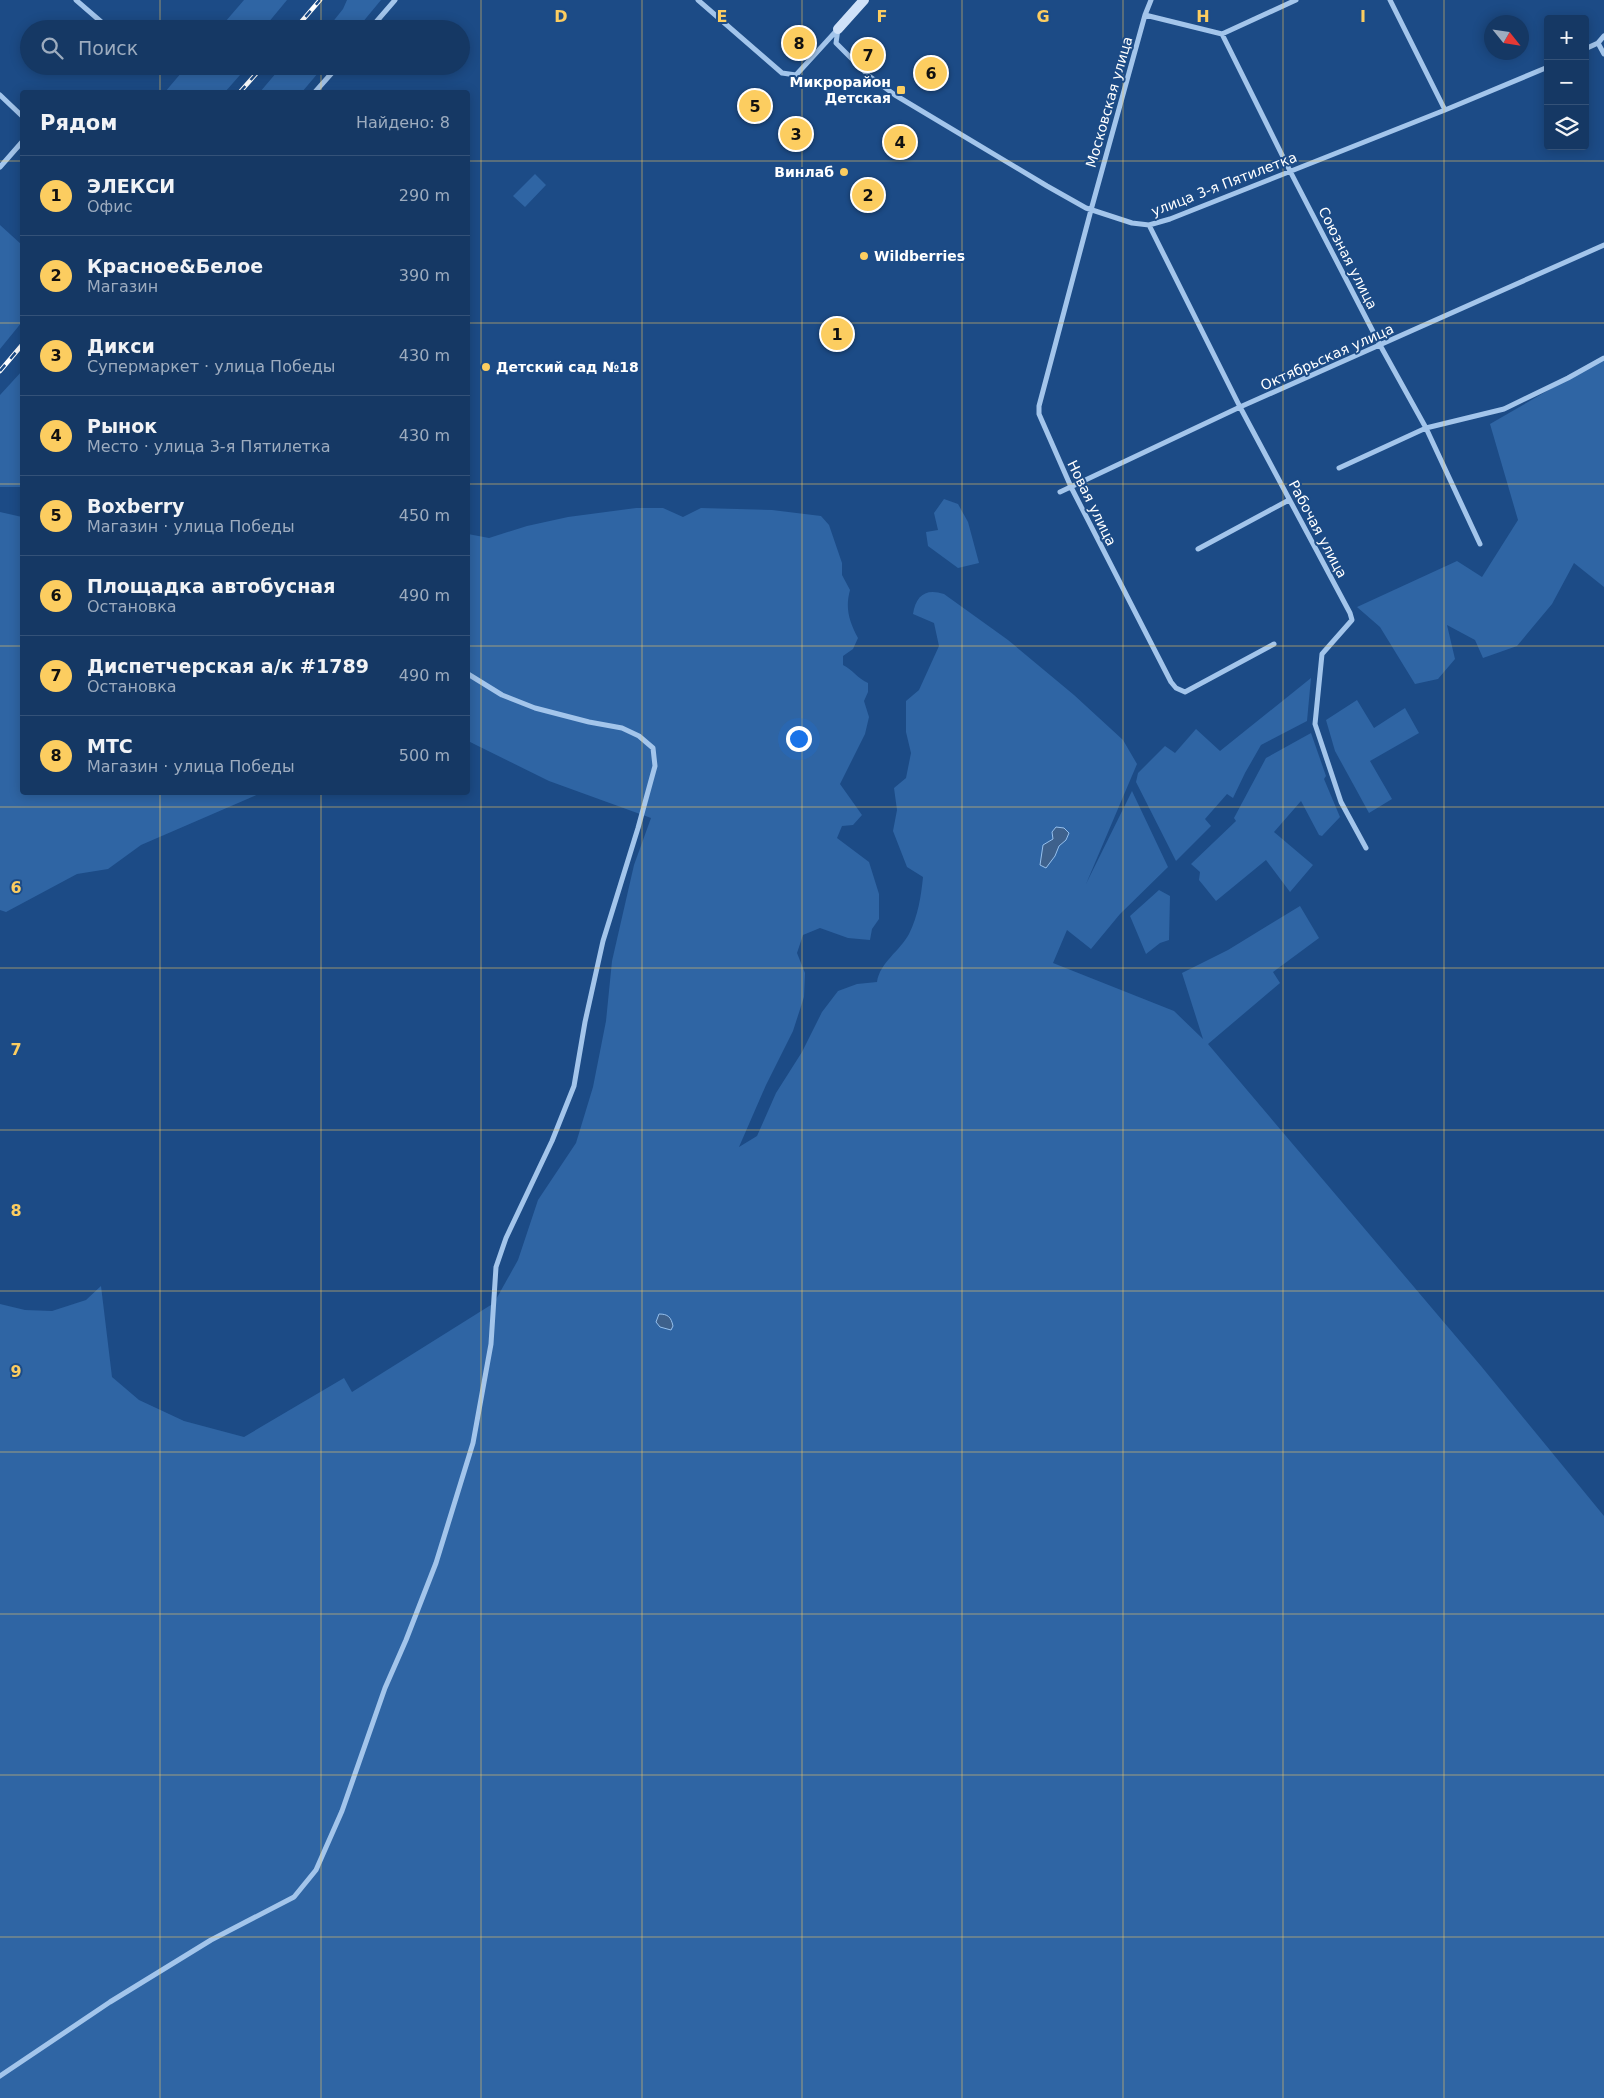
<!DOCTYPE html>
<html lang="ru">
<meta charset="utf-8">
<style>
body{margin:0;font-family:"DejaVu Sans",sans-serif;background:#22436d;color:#f1f3f6}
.controls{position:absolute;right:15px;top:15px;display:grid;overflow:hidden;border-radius:5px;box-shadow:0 2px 12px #0003}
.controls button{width:45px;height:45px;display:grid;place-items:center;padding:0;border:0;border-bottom:1px solid #345278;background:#153864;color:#f1f3f6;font:25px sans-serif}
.compass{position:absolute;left:1484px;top:15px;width:45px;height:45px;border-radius:50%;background:#153864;box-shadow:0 2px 12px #0003;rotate:120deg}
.you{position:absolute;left:798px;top:738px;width:18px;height:18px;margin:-12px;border:4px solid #fff;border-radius:50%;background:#1a73e8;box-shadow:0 0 0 8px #1a73e833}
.badge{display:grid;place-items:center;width:32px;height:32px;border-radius:50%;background:#fccd60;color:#111;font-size:16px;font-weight:700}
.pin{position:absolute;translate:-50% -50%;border:2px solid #fff;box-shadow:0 1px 5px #0006}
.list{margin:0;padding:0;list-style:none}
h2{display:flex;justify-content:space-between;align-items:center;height:65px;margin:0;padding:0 20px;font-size:21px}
h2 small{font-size:16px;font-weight:400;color:#9dacbf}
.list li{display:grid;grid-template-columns:32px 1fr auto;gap:15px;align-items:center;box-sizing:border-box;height:80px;padding:0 20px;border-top:1px solid #345278}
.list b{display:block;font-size:19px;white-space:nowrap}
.list p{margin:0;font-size:16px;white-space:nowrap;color:#9dacbf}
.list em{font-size:16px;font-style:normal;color:#9dacbf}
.icon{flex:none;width:28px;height:28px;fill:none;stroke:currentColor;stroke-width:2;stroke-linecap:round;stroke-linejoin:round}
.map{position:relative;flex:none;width:1604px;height:2098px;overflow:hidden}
.search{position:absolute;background:#153864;box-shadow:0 2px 12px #0003;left:20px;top:20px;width:450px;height:55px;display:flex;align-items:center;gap:12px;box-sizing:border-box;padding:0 18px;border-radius:28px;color:#9dacbf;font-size:19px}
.panel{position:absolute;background:#153864;box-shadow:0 2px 12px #0003;left:20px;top:90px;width:450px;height:705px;border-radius:5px}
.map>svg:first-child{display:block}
.green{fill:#2f65a4}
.water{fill:#3e618c;stroke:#96c0ed}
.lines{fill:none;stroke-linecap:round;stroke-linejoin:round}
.street{stroke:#a3c5eb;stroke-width:5}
.secondary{stroke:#cfe1f8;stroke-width:10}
.rail-casing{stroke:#fff;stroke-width:4.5}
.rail{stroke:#1c4b86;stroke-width:2.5;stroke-dasharray:8;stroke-linecap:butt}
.grid{fill:none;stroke:#fccd60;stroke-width:1;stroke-opacity:0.55}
.poi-dot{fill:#fccd60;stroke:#1c4b86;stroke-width:2}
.labels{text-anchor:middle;stroke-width:4;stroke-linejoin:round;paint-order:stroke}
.poi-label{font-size:14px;font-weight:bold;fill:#fff;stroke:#1c4b86;text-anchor:end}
.street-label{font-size:14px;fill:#fff;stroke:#1c4b86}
.grid-label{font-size:16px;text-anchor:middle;font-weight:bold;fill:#fccd60;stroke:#1c4b86;stroke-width:4;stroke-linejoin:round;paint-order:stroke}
</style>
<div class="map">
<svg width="1604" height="2098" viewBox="0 0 1604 2098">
<rect width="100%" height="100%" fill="#1c4b86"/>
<path class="green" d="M244,0h43l-24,29h-44z
M347,0h34l-24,29h-30l16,-20z
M187,66h61l-23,26h-60z
M282,66h42l-22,26h-42z
M535,174l11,11 -21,22 -12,-11z
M0,225l22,20v77l-22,27z
M1604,358v229l-30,-24 -22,41 -35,42 -34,12 -8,-18 -28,-15 8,34 -17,20 -23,5 -35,-57 -23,-20 100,-46 25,16 36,-57 -28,-96z
M22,371v116h-22v-92z
M944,499l14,5 10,18 11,41 -21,5 -30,-22 -2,-14 12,-2 -4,-17z
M636,508h27l20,9 18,-9 71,2 49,6 8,9 13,38v12l8,15c-5,18 -1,31 8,48l-5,11 -10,7v9c10,5 14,13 25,18v9l-4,9 5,16 -4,17 -25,50 22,31 -9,10 -11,1 -5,12 32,24 10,32v25l-7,10 -2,11 -22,-2 -28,-10 -17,7 -6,18 8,20 -1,24 -11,34 -27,54 -27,62 18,-11 19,-43 26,-41 20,-40 16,-21 19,-7 20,-2c3,-20 23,-31 32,-48 9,-18 12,-37 14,-57l-16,-10 -14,-36 4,-21 -3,-22 12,-10 5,-25 -5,-21v-31l13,-11 20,-44 -5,-23 -21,-9c3,-19 13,-26 31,-20l64,46 66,55 49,45 14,24 -51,120 46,-93 36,76 -48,47 -29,35 -24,-19 -14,33 121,48 29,28 -21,-66 46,-23 72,-44 19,32 -46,34 7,11 -72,61 273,322 123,150v582h-1604v-794l25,6 27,1 34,-11 15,-14 11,91 27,23 45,21 60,16 100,-59 8,14 142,-89 24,-43 20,-60 38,-57 17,-56 13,-66 6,-60 22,-96 17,-47 -102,-37 -81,-40v-207l21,4 38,-12 41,-9z
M0,512l22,5v275l239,1 -120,52 -33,24 -31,5 -71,38 -6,-2z
M1311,678l-4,43 -46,24 -16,28 -12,25 -6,-4 -22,25 6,7 -35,35 -40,-79 2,-9 27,-27 10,7 21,-24 24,22z
M1357,700l17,28 31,-20 14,25 -49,28 22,38 -23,14 -34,-62 -9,-31z
M1311,733l15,43 -2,3 16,38 -18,19 -3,-1 -18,-34 -27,31 39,33 -23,27 -24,-32 -50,41 -17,-21 1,-8 -9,-8 45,-43 -2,-3 32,-60z
M1159,890l11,6 -1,44 -9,3 -14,11 -16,-38z"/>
<path class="water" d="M1056,827l8,1 5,5 -3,7 -7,6 -4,10 -9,12 -6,-3 3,-20 10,-6 -1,-7z
M659,1314c9,0 12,3 14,12l-2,4 -11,-3 -4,-5z"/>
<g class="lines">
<path class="street" d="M76,0l30,26
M698,0l84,73 14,2 42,-46
M1151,0l-6,15 -54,195 -52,196v8l32,73 100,195 5,6 9,4 89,-48
M1390,0l55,110
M1145,15l77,19 74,-34
M370,29l25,-29
M838,29l-2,14 33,33 26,19 152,91 39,22 46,15 17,2 21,-6 275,-109 103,-43
M1222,34l68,137 90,174 46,83 54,116
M1598,43l6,11
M1585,49l13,-6 6,-7
M315,92l23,-26
M0,95l22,21
M0,167l22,-25
M1149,225l91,182 110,206 2,7 -30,34 -7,70 26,78 25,46
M1339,468l87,-40 78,-19 64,-31 36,-20
M1060,492l180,-85 364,-162
M1198,549l91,-49
M0,2076l110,-74 101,-62 83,-43 22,-27 26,-59 43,-123 21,-48 30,-77 37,-120 18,-99 5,-77 10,-29 46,-97 22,-55 11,-64 18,-81 35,-113 17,-62 -2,-18 -14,-12 -17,-8 -33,-6 -54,-14 -33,-13 -34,-21"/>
<path class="secondary" d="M838,29l26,-29"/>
<defs>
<path id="rail" d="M295,29l25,-29
M240,92l23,-26
M0,371l22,-26"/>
</defs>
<use href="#rail" class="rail-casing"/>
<use href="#rail" class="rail"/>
</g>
<path class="grid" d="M160,0v29M321,0v29M481,0v2098M642,0v2098M802,0v2098M962,0v2098M1123,0v2098M1283,0v2098M1444,0v2098M160,66v26M321,66v26M0,161h22M468,161h1136M0,323h22M468,323h1136M0,484h22M468,484h1136M0,646h22M468,646h1136M160,792v1306M321,792v1306M0,807h1604M0,968h1604M0,1130h1604M0,1291h1604M0,1452h1604M0,1614h1604M0,1775h1604M0,1937h1604"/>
<g class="poi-dot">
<rect x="896" y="85" width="10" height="10" rx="2.5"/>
<circle cx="844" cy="172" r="5"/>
<circle cx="864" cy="256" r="5"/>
<circle cx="486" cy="367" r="5"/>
</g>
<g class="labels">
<g class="poi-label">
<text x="891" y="87">Микрорайон<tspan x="891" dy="16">Детская</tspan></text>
<text x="834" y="177">Винлаб</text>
<text x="874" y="261" text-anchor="start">Wildberries</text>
<text x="496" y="372" text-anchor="start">Детский сад №18</text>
</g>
<g class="street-label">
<text transform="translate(1109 102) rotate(-74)" y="5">Московская улица</text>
<text transform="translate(1224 184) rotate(-21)" y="5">улица 3-я Пятилетка</text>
<text transform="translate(1348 258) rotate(63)" y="5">Союзная улица</text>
<text transform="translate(1327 357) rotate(-24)" y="5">Октябрьская улица</text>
<text transform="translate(1092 503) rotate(64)" y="5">Новая улица</text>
<text transform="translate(1318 529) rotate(62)" y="5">Рабочая улица</text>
</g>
</g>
<g class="grid-label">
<text x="561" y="22">D</text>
<text x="722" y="22">E</text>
<text x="882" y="22">F</text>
<text x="1043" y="22">G</text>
<text x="1203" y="22">H</text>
<text x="1363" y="22">I</text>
<text x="16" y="893">6</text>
<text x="16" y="1055">7</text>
<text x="16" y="1216">8</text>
<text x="16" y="1377">9</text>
</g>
</svg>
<div class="controls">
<button>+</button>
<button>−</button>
<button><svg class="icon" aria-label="layers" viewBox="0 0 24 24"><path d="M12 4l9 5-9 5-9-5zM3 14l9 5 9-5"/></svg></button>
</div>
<svg class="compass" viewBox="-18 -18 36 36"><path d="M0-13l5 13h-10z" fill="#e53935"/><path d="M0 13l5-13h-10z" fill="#9dacbf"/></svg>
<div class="you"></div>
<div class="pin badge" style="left:837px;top:334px">1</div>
<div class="pin badge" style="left:868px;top:195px">2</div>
<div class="pin badge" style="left:796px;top:134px">3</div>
<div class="pin badge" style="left:900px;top:142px">4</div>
<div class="pin badge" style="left:755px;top:106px">5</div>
<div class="pin badge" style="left:931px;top:73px">6</div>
<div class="pin badge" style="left:868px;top:55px">7</div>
<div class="pin badge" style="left:799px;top:43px">8</div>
<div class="search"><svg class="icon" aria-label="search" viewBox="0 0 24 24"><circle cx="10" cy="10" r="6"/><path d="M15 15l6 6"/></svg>Поиск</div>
<section class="panel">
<h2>Рядом<small>Найдено: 8</small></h2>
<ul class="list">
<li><span class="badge">1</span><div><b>ЭЛЕКСИ</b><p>Офис</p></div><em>290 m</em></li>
<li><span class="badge">2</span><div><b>Красное&amp;Белое</b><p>Магазин</p></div><em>390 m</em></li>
<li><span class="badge">3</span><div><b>Дикси</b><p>Супермаркет · улица Победы</p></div><em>430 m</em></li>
<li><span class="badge">4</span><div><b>Рынок</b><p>Место · улица 3-я Пятилетка</p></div><em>430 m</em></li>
<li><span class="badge">5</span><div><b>Boxberry</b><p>Магазин · улица Победы</p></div><em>450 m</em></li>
<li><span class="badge">6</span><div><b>Площадка автобусная</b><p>Остановка</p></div><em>490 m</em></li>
<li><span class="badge">7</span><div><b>Диспетчерская а/к #1789</b><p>Остановка</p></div><em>490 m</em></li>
<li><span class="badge">8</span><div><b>МТС</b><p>Магазин · улица Победы</p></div><em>500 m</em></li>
</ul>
</section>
</div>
